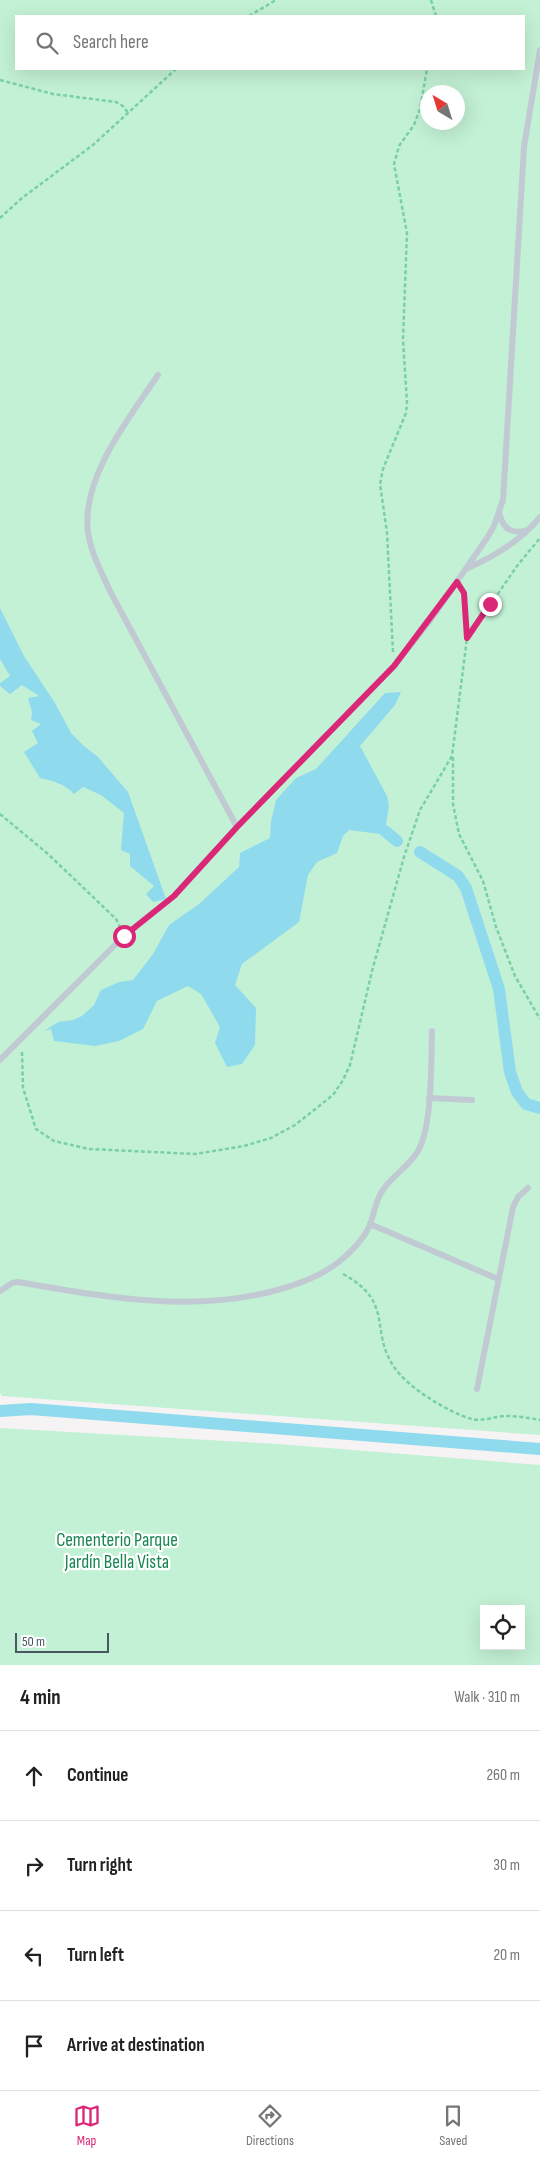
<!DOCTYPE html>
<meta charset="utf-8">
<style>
body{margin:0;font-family:"Sofia Sans Condensed",sans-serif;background:#f2f2f2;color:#222}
.controls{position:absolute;right:15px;bottom:15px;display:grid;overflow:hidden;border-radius:0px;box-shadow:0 5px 20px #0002}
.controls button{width:45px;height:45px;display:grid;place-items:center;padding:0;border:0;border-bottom:1px solid #e0e0e0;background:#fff;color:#222;font:25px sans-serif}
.compass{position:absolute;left:420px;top:85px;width:45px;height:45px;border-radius:50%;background:#fff;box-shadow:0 5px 20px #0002;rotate:322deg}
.scale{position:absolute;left:15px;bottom:12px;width:94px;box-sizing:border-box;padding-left:5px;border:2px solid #4a5661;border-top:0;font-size:14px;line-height:18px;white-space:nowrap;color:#4a5661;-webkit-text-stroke:4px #fff;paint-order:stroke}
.stop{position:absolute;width:15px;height:15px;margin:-11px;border:4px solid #db2777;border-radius:50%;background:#fff}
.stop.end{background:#db2777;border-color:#fff;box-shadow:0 1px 5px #0008}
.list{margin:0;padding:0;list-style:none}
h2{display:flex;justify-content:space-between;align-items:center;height:65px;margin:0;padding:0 20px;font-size:21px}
h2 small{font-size:16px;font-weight:400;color:#767676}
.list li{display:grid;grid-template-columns:32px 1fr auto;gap:15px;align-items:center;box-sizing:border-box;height:90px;padding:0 20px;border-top:1px solid #e0e0e0}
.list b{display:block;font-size:19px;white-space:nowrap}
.list em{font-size:16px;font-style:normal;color:#767676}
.icon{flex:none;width:28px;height:28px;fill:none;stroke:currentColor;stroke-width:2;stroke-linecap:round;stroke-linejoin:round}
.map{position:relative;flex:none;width:540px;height:1665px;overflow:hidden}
.search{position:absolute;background:#fff;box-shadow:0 5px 20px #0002;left:15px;right:15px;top:15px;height:55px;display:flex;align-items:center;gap:12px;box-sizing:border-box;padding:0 18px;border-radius:0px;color:#767676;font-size:19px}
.sheet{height:425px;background:#fff}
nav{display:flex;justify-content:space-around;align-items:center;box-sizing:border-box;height:70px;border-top:1px solid #e0e0e0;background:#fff;font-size:14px;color:#767676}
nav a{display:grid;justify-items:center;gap:2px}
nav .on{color:#db2777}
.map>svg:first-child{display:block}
.green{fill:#c3f1d5;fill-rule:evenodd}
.water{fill:#90daee}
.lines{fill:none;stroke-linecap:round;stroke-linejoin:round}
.canal{stroke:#90daee;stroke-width:12}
.path{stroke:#7ad0a6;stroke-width:2.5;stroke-dasharray:4 2.5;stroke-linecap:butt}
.service{stroke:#c1cad2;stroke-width:6}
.route{stroke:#db2777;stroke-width:6}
.labels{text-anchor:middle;stroke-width:4.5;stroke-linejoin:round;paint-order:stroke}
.park-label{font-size:19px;fill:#17864f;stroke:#fff}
</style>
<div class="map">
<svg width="540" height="1665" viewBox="0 0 540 1665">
<rect width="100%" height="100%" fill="#f5f3f3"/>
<path class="green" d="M0,0h540v1435l-538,-39 -2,-3zM16,16h508v53h-508zM428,92h30v30h-30z
M0,1428l278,16 262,21v200h-540zM484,1609h37v37h-37z"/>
<path class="water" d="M0,608l24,48 31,47 16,30 13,13 14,11 30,35 38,107 -13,3 -7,-8 8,-8 -24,-20v-12l-9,-4 3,-37 -23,-18 -18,-8 -9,7c-9,-10 -21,-13 -34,-16l-16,-26 14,-9 -6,-12 9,-7 -10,-4 1,-8 -4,-14 11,-2 -17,-11 -12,9 -10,-8v-3l10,-7 -10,-17z
M401,692l-6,13 -35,41 27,50 2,10 -4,25 -5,3 -31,-4 -6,6 -6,17 -20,9 -9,13 -9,47 -57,42 -7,21 21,23 -1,37 -13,19 -15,3 -12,-24 5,-16 -19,-33 -13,-8 -31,15 -14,28 -24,12 -24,5 -41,-5 -3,-12 -7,2 14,-9 15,-2 9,-4 12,-11 7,-15 18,-8 14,-2 20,-26 16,-29 30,-21 40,-37 1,-14 30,-15 1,-17 5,-21 20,-22 20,-9 69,-76z"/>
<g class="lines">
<path class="canal" d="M385,831l12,10
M420,852l38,24 8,12 33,101 11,83 7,20 9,12 14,4
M0,1411l31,-2 509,40"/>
<path class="path" d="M431,0l5,16
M249,16l27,-16
M0,80l53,14 63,8 7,4 6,8
M0,218l22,-20 71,-53 83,-76
M468,637l49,-71 23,-28
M393,652l-6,-119 -7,-49 3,-15 23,-56 1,-10 -4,-64 4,-106 -13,-69 5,-18 15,-21 6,-16 7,-40
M453,757v47l6,30 24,47 13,46 19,49 25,43
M0,814l48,40 68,65 4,8
M22,1052l1,36 13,41 18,12 35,8 106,5 49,-8 27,-8 24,-13 38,-30 10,-15 7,-15 22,-94 32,-114 16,-47 32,-54 15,-118 -3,-45 -2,-3
M343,1274c52,28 26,56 51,93 13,20 55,46 78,52 10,3 23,-3 34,-3 11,0 23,2 34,4"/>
<path class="service" d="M158,375c-29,43 -77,103 -70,157 3,22 14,41 23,61l126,234
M500,515c3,14 13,20 27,15
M466,569c27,-12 55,-28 74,-52
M0,1060l124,-124 50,-40 63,-69 157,-161 35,-44 58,-84 7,-12 9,-26 21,-353 16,-97
M429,1098l43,2
M370,1224l128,55
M0,1291l12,-8 6,-1c87,15 176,32 263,7 27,-8 51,-18 71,-39 7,-7 14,-16 18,-25 4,-11 5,-22 11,-32 9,-16 25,-24 35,-39 17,-23 15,-94 16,-123
M477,1389l36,-182 5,-10 10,-9"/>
</g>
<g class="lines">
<path class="route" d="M124,936l50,-40 63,-69 157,-161 63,-84 7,11 3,45 23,-34"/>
</g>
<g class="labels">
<g class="park-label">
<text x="117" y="1546">Cementerio Parque<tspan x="117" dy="22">Jardín Bella Vista</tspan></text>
</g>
</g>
</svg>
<div class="controls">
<button><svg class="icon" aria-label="locate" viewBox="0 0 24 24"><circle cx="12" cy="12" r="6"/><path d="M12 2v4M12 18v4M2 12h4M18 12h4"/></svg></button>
</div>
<svg class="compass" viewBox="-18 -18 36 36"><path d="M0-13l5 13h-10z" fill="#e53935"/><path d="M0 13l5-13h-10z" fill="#767676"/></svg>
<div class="scale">50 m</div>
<div class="stop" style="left:124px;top:936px"></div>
<div class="stop end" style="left:490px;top:604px"></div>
<div class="search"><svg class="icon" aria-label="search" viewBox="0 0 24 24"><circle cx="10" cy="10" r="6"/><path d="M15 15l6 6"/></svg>Search here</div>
</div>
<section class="sheet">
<h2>4 min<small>Walk · 310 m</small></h2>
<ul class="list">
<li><svg class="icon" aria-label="ahead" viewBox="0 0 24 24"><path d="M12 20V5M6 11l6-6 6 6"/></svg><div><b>Continue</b></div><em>260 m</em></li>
<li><svg class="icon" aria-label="right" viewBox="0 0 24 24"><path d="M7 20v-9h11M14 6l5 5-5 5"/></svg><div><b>Turn right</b></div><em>30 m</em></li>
<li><svg class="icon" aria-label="left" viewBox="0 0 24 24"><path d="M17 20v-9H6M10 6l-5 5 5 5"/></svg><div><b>Turn left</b></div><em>20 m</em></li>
<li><svg class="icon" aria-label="arrive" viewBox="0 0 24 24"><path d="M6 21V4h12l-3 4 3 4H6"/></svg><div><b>Arrive at destination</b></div></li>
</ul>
</section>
<nav>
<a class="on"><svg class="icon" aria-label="map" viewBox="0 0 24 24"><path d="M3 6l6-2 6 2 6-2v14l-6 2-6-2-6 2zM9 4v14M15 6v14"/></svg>Map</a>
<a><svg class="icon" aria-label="directions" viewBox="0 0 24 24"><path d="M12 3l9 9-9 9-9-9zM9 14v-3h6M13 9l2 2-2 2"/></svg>Directions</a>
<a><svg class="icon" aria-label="saved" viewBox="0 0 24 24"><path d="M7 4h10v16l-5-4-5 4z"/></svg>Saved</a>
</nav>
